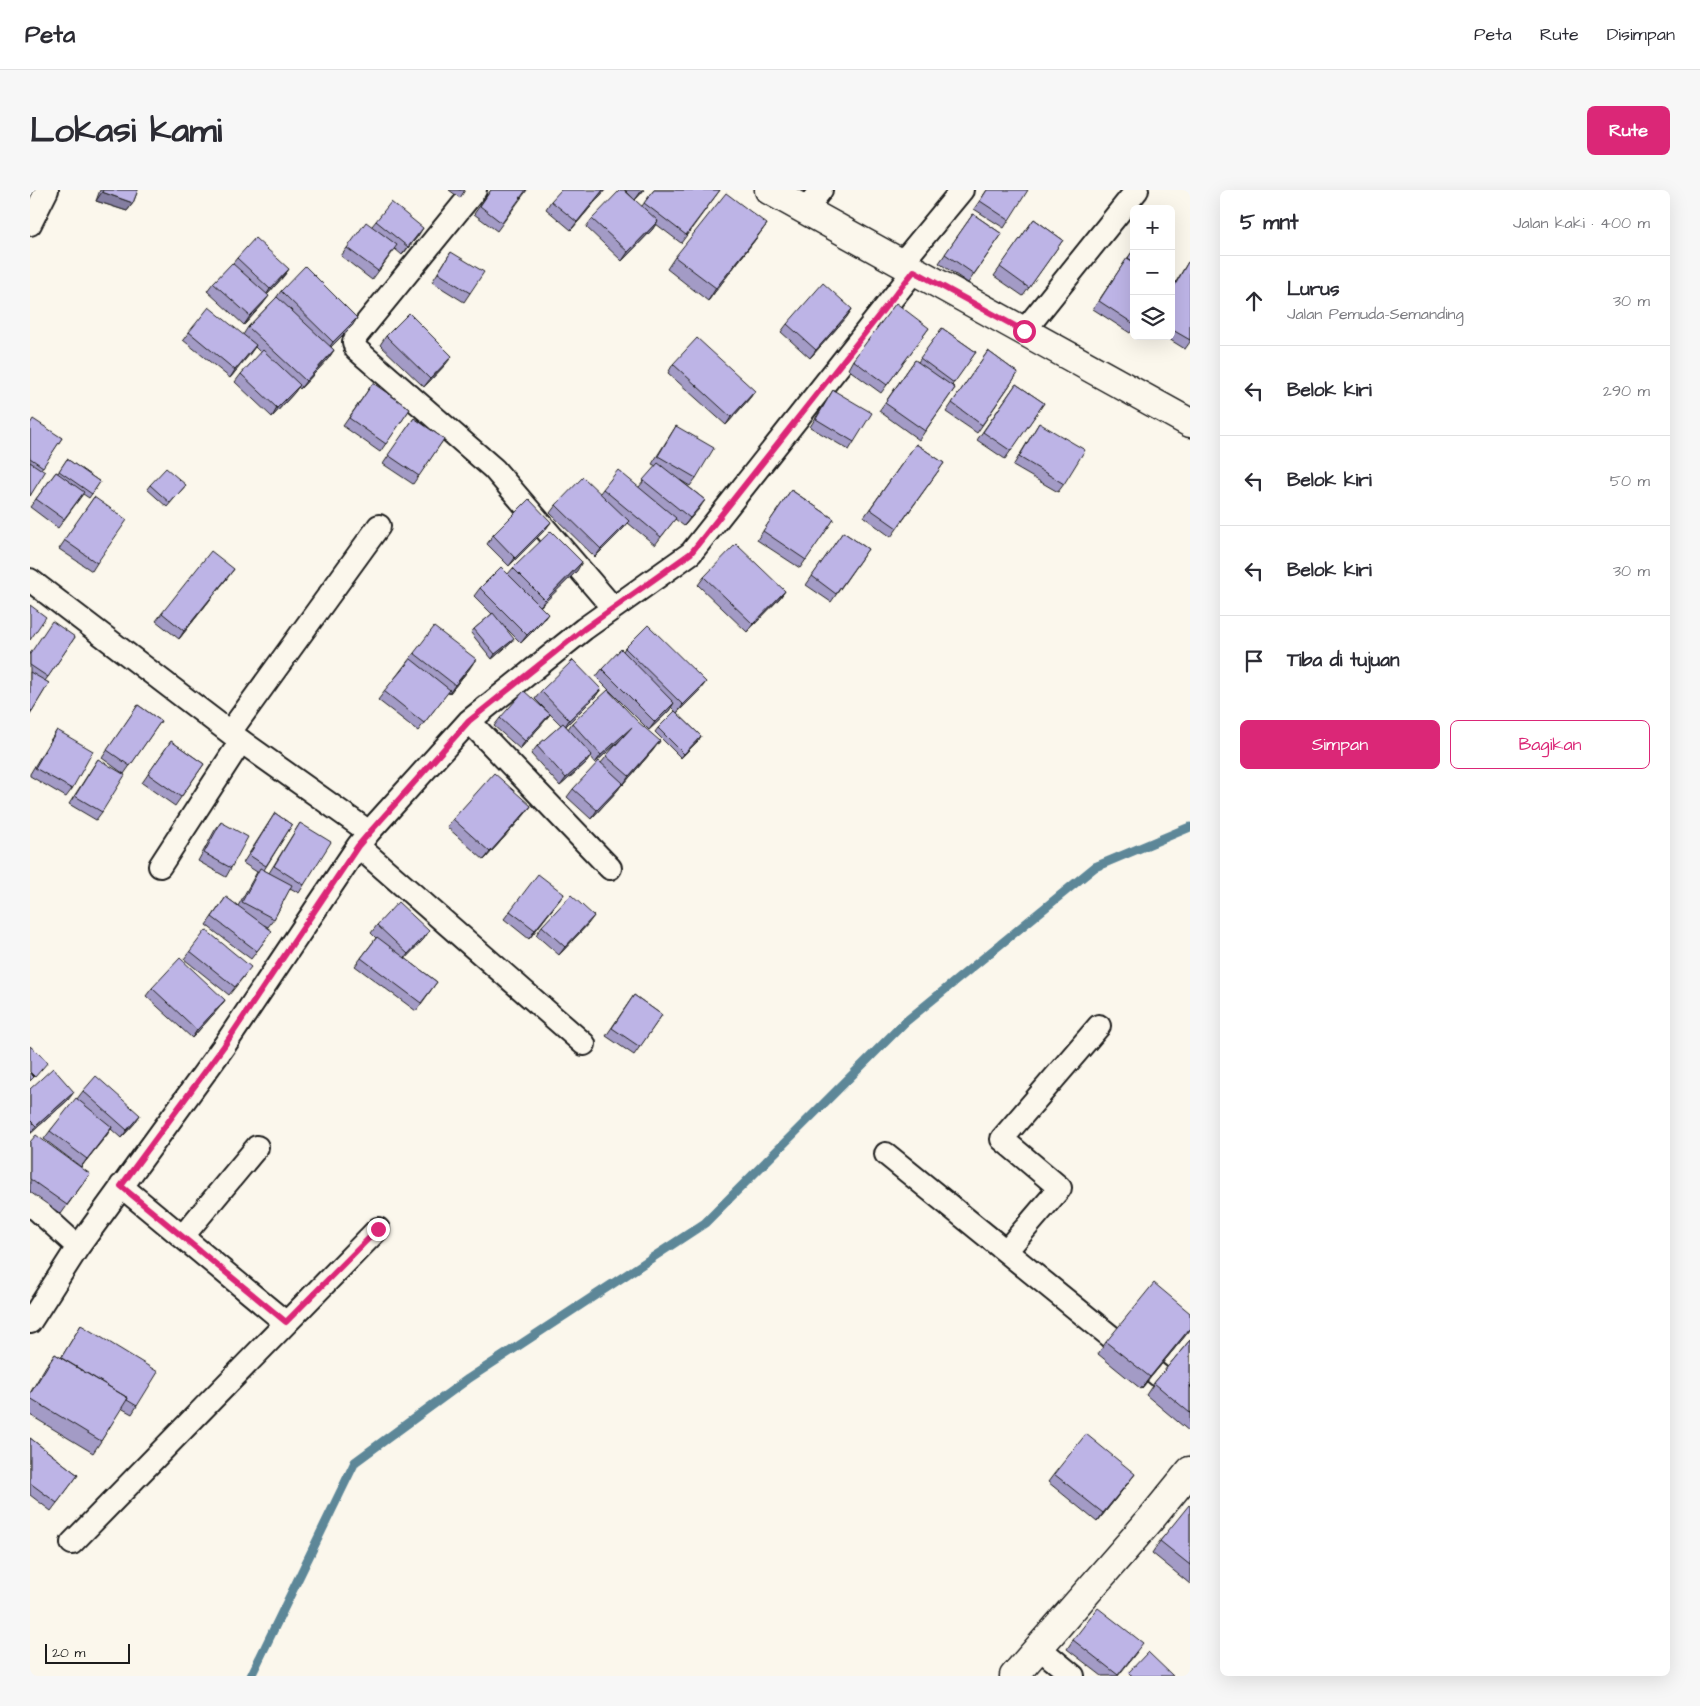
<!DOCTYPE html>
<html lang="id">
<meta charset="utf-8">
<style>
body{margin:0;font-family:"Architects Daughter",sans-serif;background:#f7f7f7;color:#2b2b33}
.controls{position:absolute;right:15px;top:15px;display:grid;overflow:hidden;border-radius:8px;box-shadow:0 5px 20px #0002}
.controls button{width:45px;height:45px;display:grid;place-items:center;padding:0;border:0;border-bottom:1px solid #e1e1e2;background:#fff;color:#2b2b33;font:25px sans-serif}
.scale{position:absolute;left:15px;bottom:12px;width:85px;box-sizing:border-box;padding-left:5px;border:2px solid #1c1c1c;border-top:0;font-size:14px;line-height:18px;white-space:nowrap;color:#1c1c1c;-webkit-text-stroke:4px #fbf7ec;paint-order:stroke}
.stop{position:absolute;width:15px;height:15px;margin:-11px;border:4px solid #db2777;border-radius:50%;background:#fff}
.stop.end{background:#db2777;border-color:#fff;box-shadow:0 1px 5px #0008}
.list{margin:0;padding:0;list-style:none}
h2{display:flex;justify-content:space-between;align-items:center;height:65px;margin:0;padding:0 20px;font-size:21px}
h2 small{font-size:16px;font-weight:400;color:#7c7c81}
.list li{display:grid;grid-template-columns:32px 1fr auto;gap:15px;align-items:center;box-sizing:border-box;height:90px;padding:0 20px;border-top:1px solid #e1e1e2}
.list b{display:block;font-size:19px;white-space:nowrap}
.list p{margin:0;font-size:16px;white-space:nowrap;color:#7c7c81}
.list em{font-size:16px;font-style:normal;color:#7c7c81}
.actions{display:flex;gap:10px;padding:15px 20px}
.actions a{flex:1;padding:11px 0;border:1px solid #db2777;border-radius:8px;text-align:center;font-size:18px;color:#db2777}
.actions .main{background:#db2777;color:#fff}
.icon{flex:none;width:28px;height:28px;fill:none;stroke:currentColor;stroke-width:2;stroke-linecap:round;stroke-linejoin:round}
.map{position:relative;flex:none;width:1160px;height:1486px;overflow:hidden;border-radius:8px}
header{display:flex;align-items:center;gap:30px;box-sizing:border-box;height:70px;padding:0 25px;background:#fff;border-bottom:1px solid #e1e1e2}
header strong{font-size:24px}
nav{display:flex;gap:28px;margin-inline-start:auto;font-size:18px}
.intro{display:flex;align-items:center;justify-content:space-between;box-sizing:border-box;height:120px;padding:0 30px}
h1{margin:0;font-size:35px}
.button{padding:12px 22px;border-radius:8px;background:#db2777;color:#fff;font-size:18px;font-weight:700}
main{display:flex;gap:30px;padding:0 30px}
aside{flex:1;background:#fff;border-radius:8px;box-shadow:0 5px 20px #0002}
.map>svg:first-child{display:block}
.lines{fill:none;stroke-linecap:round;stroke-linejoin:round}
.stream{stroke:#5d8798;stroke-width:9}
.street-casing{stroke:#1c1c1c;stroke-width:26}
.secondary-casing{stroke:#1c1c1c;stroke-width:31}
.street{stroke:#fbf7ec;stroke-width:22}
.secondary{stroke:#fbf7ec;stroke-width:28}
.wall{fill:#a39bc6;stroke:#1c1c1c}
.shaded-wall{fill:#847ea1;stroke:#1c1c1c}
.building{fill:#bdb4e6;stroke:#1c1c1c}
.route{stroke:#db2777;stroke-width:6}
</style>
<header>
<strong>Peta</strong>
<nav><a>Peta</a><a>Rute</a><a>Disimpan</a></nav>
</header>
<div class="intro"><h1>Lokasi kami</h1><a class="button">Rute</a></div>
<main>
<div class="map">
<svg width="1160" height="1486" viewBox="0 0 1160 1486">
<rect width="100%" height="100%" fill="#fbf7ec"/>
<filter id="ink" filterUnits="userSpaceOnUse"><feTurbulence type="fractalNoise" baseFrequency=".02" numOctaves="2"/><feDisplacementMap in="SourceGraphic" scale="10" xChannelSelector="R" yChannelSelector="G"/><feConvolveMatrix kernelMatrix="1 2 1 2 8 2 1 2 1" color-interpolation-filters="sRGB"/></filter>
<g filter="url(#ink)">
<g class="lines">
<path class="stream" d="M221,1486l104,-214 113,-83 237,-156 199,-200 191,-156 95,-40"/>
<defs>
<path id="street" d="M445,0l-118,145 -3,7 2,7 138,120 119,139
M775,20l16,-20
M0,34l17,-34
M871,74l61,-74
M994,141l113,-141
M0,390l211,161 128,91
M439,531l141,147
M200,542l149,-206
M328,656l226,198
M130,676l81,-125
M856,964l304,247
M91,996l165,137
M0,1013l48,44
M153,1046l74,-89
M976,1061l54,-63 -58,-49 97,-113
M0,1132l48,-75 146,-201 134,-200 11,-14 100,-111 115,-92 107,-76 223,-282
M42,1353l306,-314
M1008,1457l35,29"/>
<path id="secondary" d="M739,0l421,233
M984,1486l136,-156 40,-49"/>
</defs>
<use href="#street" class="street-casing"/>
<use href="#secondary" class="secondary-casing"/>
<use href="#street" class="street"/>
<use href="#secondary" class="secondary"/>
</g>
<path class="wall" d="M70,0h38l-5,13 -6,8 -31,-10z
M419,0h16l-5,8z
M461,0h36l-30,41 -23,-17z
M575,0l-34,40 -25,-21 5,-8z
M595,0h19l-9,10z
M624,0h66l-39,53 -25,-19 -4,6 -30,31 -36,-34 6,-8 50,-13z
M957,0l22,30 -5,8 -30,-19z
M943,24l29,20 -34,49 -29,-20z
M1004,29l29,21 -40,56 -29,-20z
M346,31l42,15 -16,19 -7,-6 -23,31 -31,-24 6,-8 25,-22z
M728,46l-50,65 -41,-32 8,-12z
M1104,59v79l-4,5 -37,-24 29,-43z
M421,62l19,41 -6,9 -32,-20z
M207,68l52,11 -6,8 -16,18 -4,9 -19,21 -37,-34 6,-8 20,-20z
M1158,72l2,1v79l-5,7 -21,-13h7v-46z
M251,101l76,27 -5,8 -21,21 3,3 -6,9 -28,30 -2,-2 -4,6 -22,24 -37,-35 6,-8 20,-21 -6,-6 -25,31 -47,-38 6,-8 54,3 5,-8 28,-29z
M822,119l-6,9 -36,40 -29,-26 6,-8z
M899,138l-48,65 -33,-24 5,-9z
M912,138l34,24 -24,33 3,3 -36,52 -40,-29 36,-51 3,2z
M356,146l60,28 -22,23 -44,-42z
M958,161l30,22 -41,60 -31,-21z
M643,174l82,27 -6,8 -23,26 -58,-52z
M343,193l37,26 -30,43 -37,-26z
M986,194l28,19 -39,56 -28,-19z
M803,200l21,52 -5,8 -39,-23z
M384,228l30,21 -31,45 -30,-20z
M1009,233l25,61 -6,8 -45,-26z
M0,234l32,14 -21,31 -11,27z
M646,236l20,52 -6,8 -10,-6 25,20 -21,26 -9,-7 -20,26 -27,-22 -5,6 -28,28 -45,-44 6,-8 44,-12 3,-4 36,-2 17,-21 -4,-2z
M886,254l28,19 -53,74 -27,-20z
M37,269l33,23 -11,16 -6,-4 -25,34 -28,-21 26,-35 2,1z
M120,295h36l-19,22 -20,-18z
M761,300l43,29 -34,49 -43,-28z
M64,307l3,66 -5,8 -33,-22z
M521,332l-6,8 -36,36 -22,-22 6,-9z
M813,342l25,17 -37,53 -25,-17z
M483,378l64,3 -37,35 2,16 -21,21 -16,-16 6,16 -19,16 -21,-26 3,-4 18,-15 -18,-18 6,-8 28,-14z
M198,387l-49,62 -23,-18 6,-8z
M674,387l81,14 -6,8 -32,33 -49,-47z
M45,447l-30,44 4,2 -19,31v-61z
M595,458l75,42 -23,23 24,23 -3,5 -17,17 -26,-26 3,-4 17,-17 -4,-4 -2,4 -20,19 -53,-53 6,-8 21,-18z
M384,463l56,15 -21,26 -1,-2 -30,39 -40,-31z
M571,499l-6,8 -29,29 2,3 4,-6 82,26 -31,36 -1,-1 -5,7 -26,28 -24,-22 6,-8 28,-26 18,-22 -24,22 -5,-6 -4,6 -26,23 -29,-32 6,-8 24,-21 -11,-11 -6,8 -24,27 -26,-23 6,-8 48,-6 -13,-13 6,-8z
M108,515l23,16 -37,53 -22,-16z
M27,540l15,59 -6,8 -36,-21v-2l21,-35z
M141,551l33,23 -29,42 -33,-23z
M68,569l4,53 -6,8 -27,-16z
M501,616l-6,8 -41,46 -37,-33 6,-8z
M245,623l17,12 -28,45 5,3 31,-50 4,62 -5,8 -9,-5 -16,31 -6,8 -4,-2 2,14 -15,20 -45,-34 20,-28 12,9 19,-34 -14,-9z
M191,632l10,46 -5,9 -28,-16 17,-31z
M534,704l-35,45 -25,-20 6,-8z
M558,734l-29,31 -23,-20 6,-9z
M347,735l52,6 -6,9 -18,18 32,24 -21,29 -61,-45 21,-28 -5,-5z
M160,761l55,24 -16,20 -45,-36z
M122,798l73,12 -6,8 -27,30 -46,-42z
M604,805l28,20 -28,40 -28,-19z
M0,899l38,11 -38,34z
M53,901l52,32 -14,15 -10,-9 -30,38 -37,-28 6,-8 27,-32z
M0,952l60,32 -29,40 -31,-22z
M1160,1123v17l-49,59 -43,-35 8,-12z
M51,1135l56,81 -5,8 -11,-6 -20,33 -8,12 -63,-38v-22l16,-27 9,-12 6,4z
M1160,1150v92l-44,-37 8,-12z
M0,1248l48,37 -27,36 -21,-16z
M1024,1284l75,8 -32,40 -49,-40z
M1160,1316v78l-38,-31 8,-12z
M1043,1450l64,12 -19,24h-16l-35,-27z"/>
<path class="shaded-wall" d="M573,0h2l-34,40 6,-8z
M612,0h2l-9,10z
M72,2l31,11 -6,8 -31,-10z
M628,31l-6,9 -30,31 6,-9z
M737,34l-9,12 -50,65 8,-13z
M393,38l-5,8 -16,19 6,-8z
M259,79l-6,8 -18,20 5,-8z
M239,106l-6,8 -19,21 6,-9z
M822,119l-6,9 -36,40 6,-8z
M327,128l-5,8 -25,25 6,-9z
M226,155l-6,9 -20,24 5,-8z
M304,160l-6,9 -28,30 6,-8z
M422,166l-6,8 -22,23 6,-8z
M270,195l-6,8 -22,24 5,-9z
M725,201l-6,8 -23,26 5,-8z
M675,310l-6,9 -15,17 6,-8z
M599,331l-6,8 -28,28 6,-8z
M521,332l-6,8 -36,36 6,-8z
M552,372l-5,9 -38,37 6,-8z
M204,379l-6,8 -49,62 5,-8z
M755,401l-6,8 -32,33 6,-8z
M518,424l-6,8 -21,21 6,-8z
M484,449l-3,4 -19,16 3,-5z
M446,469l-6,9 -21,26 6,-9z
M676,492l-6,8 -23,23 6,-8z
M571,499l-6,8 -31,31 5,-8z
M644,513l-5,8 -20,19 6,-8z
M520,524l-6,8 -24,27 5,-8z
M602,537l-6,8 -31,28 6,-8z
M671,546l-3,5 -17,17 3,-4z
M630,551l-6,8 -31,36 6,-9z
M562,565l-6,8 -26,23 6,-8z
M593,593l-6,8 -26,28 6,-9z
M501,616l-6,8 -41,46 6,-8z
M534,704l-6,8 -29,37 6,-9z
M564,726l-6,8 -29,31 6,-8z
M399,741l-6,9 -21,22 6,-8z
M195,810l-6,8 -27,30 5,-8z
M44,902l-6,8 -38,34 6,-8z
M110,925l-5,8 -14,15 6,-8z
M82,937l-5,8 -26,32 6,-8z
M1160,1138v2l-49,59 9,-12z
M1105,1284l-6,8 -32,40 6,-9z"/>
<path class="building" d="M73,0h35l-5,13 -31,-11z
M461,0h35l-24,33 -22,-17z
M531,0h42l-26,32 -26,-21z
M590,0h4l34,31 -30,31 -36,-33z
M624,0h66l-34,45 -42,-32z
M957,0h41l-19,30 -29,-19z
M696,3l41,31 -51,64 -41,-31z
M361,12l32,26 -15,19 -32,-26z
M943,24l29,20 -28,40 -29,-20z
M1004,29l29,21 -34,48 -29,-21z
M336,32l31,23 -19,26 -31,-23z
M225,48l34,31 -19,20 -33,-31z
M1104,59v13l-6,-4z
M421,62l33,20 -14,21 -32,-20z
M1097,68l7,4v62l-35,-23z
M1158,72l2,1v77l-19,-11v-37z
M202,73l37,33 -19,20 -37,-33z
M275,76l52,52 -24,24 -52,-51z
M793,93l29,26 -36,41 -29,-26z
M247,107l57,53 -28,31 -58,-54z
M866,113l33,25 -42,57 -34,-25z
M179,117l47,38 -21,25 -46,-38z
M379,123l43,43 -22,23 -44,-43z
M912,138l34,24 -22,31 -34,-25z
M667,148l58,53 -24,26 -58,-53z
M233,160l37,35 -23,23 -36,-34z
M958,161l30,22 -36,52 -30,-22z
M885,170l40,28 -30,43 -40,-28z
M343,193l37,26 -24,35 -37,-26z
M986,194l28,19 -33,48 -28,-19z
M803,200l39,23 -18,29 -38,-23z
M384,228l30,21 -25,37 -31,-21z
M3,229l29,19 -19,29 -13,-9v-34z
M1009,233l46,27 -21,34 -45,-27z
M646,236l38,22 -18,30 -38,-22z
M886,254l28,19 -47,65 -27,-19z
M37,269l33,23 -8,12 -33,-23z
M0,272l15,10 -15,24z
M628,273l47,37 -15,18 -47,-38z
M136,278l20,17 -16,18 -20,-18z
M588,280l58,48 -15,19 -58,-48z
M26,282l28,20 -20,27 -28,-20z
M553,287l46,44 -28,28 -45,-44z
M761,300l43,29 -28,41 -43,-29z
M64,307l33,23 -30,43 -33,-23z
M499,309l22,23 -36,36 -22,-23z
M521,341l31,31 -37,38 -32,-32z
M813,342l25,17 -32,45 -24,-18z
M706,354l49,47 -32,33 -49,-47z
M181,361l23,18 -50,62 -22,-18z
M471,377l47,47 -21,21 -47,-47z
M0,415l16,12 -16,23z
M463,423l21,26 -19,15 -21,-25z
M22,431l23,16 -27,40 -18,-12v-11z
M618,435l58,57 -23,23 -58,-57z
M404,437l42,32 -21,26 -41,-32z
M591,459l53,54 -19,19 -53,-53z
M381,469l39,31 -26,33 -40,-32z
M543,470l28,29 -32,31 -28,-29z
M0,482l19,11 -17,28 -2,-1z
M578,500l29,31 23,20 -31,35 -23,-20 26,-29 -31,28 -29,-32z
M494,501l26,23 -25,27 -25,-23z
M108,515l23,16 -31,45 -23,-16z
M645,521l26,25 -17,18 -26,-26z
M533,533l29,32 -26,23 -29,-32z
M27,540l36,21 -21,38 -37,-21z
M141,551l33,23 -23,33 -33,-23z
M68,569l27,16 -23,37 -27,-16z
M569,571l24,22 -26,27 -24,-21z
M464,583l37,33 -41,46 -37,-33z
M245,623l17,12 -26,41 -17,-11z
M191,632l27,15 -17,31 -27,-15z
M270,633l31,19 -27,43 -30,-19z
M230,678l32,17 -18,34 -32,-17z
M508,684l26,20 -29,36 -25,-19z
M541,705l23,21 -29,31 -23,-21z
M196,707l46,34 -15,20 -45,-34z
M368,712l31,29 -21,23 -31,-29z
M176,740l45,37 -16,20 -45,-36z
M347,747l60,45 -16,21 -60,-45z
M150,768l45,42 -28,30 -45,-42z
M604,805l28,20 -22,32 -28,-19z
M0,856l18,16 -13,15 -5,-5z
M23,878l21,24 -38,34 -6,-6v-31z
M0,883l4,4 -4,4z
M66,886l44,39 -13,15 -44,-39z
M46,908l36,29 -25,32 -37,-28z
M6,945l54,39 -23,31 -37,-26v-37z
M1124,1093l36,30v15l-40,49 -44,-35z
M51,1135l77,47 -21,34 -10,-6 1,-2 -67,-40z
M1160,1150v73l-36,-30z
M25,1164l73,44 -27,43 -71,-43v-4z
M1056,1244l49,40 -32,39 -49,-39z
M0,1248l48,37 -21,28 -27,-20z
M1159,1315l1,1v59l-30,-24z
M1068,1418l45,35 -25,32 -45,-35z
M1118,1462l25,24h-42l-3,-3z"/>
</g>
<g class="lines" filter="url(#ink)">
<path class="route" d="M348,1039l-92,93 -165,-136 103,-140 134,-200 12,-14 99,-111 115,-92 107,-76 223,-282 110,60"/>
</g>
</svg>
<div class="controls">
<button>+</button>
<button>−</button>
<button><svg class="icon" aria-label="layers" viewBox="0 0 24 24"><path d="M12 4l9 5-9 5-9-5zM3 14l9 5 9-5"/></svg></button>
</div>
<div class="scale">20 m</div>
<div class="stop" style="left:994px;top:141px"></div>
<div class="stop end" style="left:348px;top:1039px"></div>
</div>
<aside>
<h2>5 mnt<small>Jalan kaki · 400 m</small></h2>
<ul class="list">
<li><svg class="icon" aria-label="ahead" viewBox="0 0 24 24"><path d="M12 20V5M6 11l6-6 6 6"/></svg><div><b>Lurus</b><p>Jalan Pemuda-Semanding</p></div><em>30 m</em></li>
<li><svg class="icon" aria-label="left" viewBox="0 0 24 24"><path d="M17 20v-9H6M10 6l-5 5 5 5"/></svg><div><b>Belok kiri</b></div><em>290 m</em></li>
<li><svg class="icon" aria-label="left" viewBox="0 0 24 24"><path d="M17 20v-9H6M10 6l-5 5 5 5"/></svg><div><b>Belok kiri</b></div><em>50 m</em></li>
<li><svg class="icon" aria-label="left" viewBox="0 0 24 24"><path d="M17 20v-9H6M10 6l-5 5 5 5"/></svg><div><b>Belok kiri</b></div><em>30 m</em></li>
<li><svg class="icon" aria-label="arrive" viewBox="0 0 24 24"><path d="M6 21V4h12l-3 4 3 4H6"/></svg><div><b>Tiba di tujuan</b></div></li>
</ul>
<div class="actions"><a class="main">Simpan</a><a>Bagikan</a></div>
</aside>
</main>
